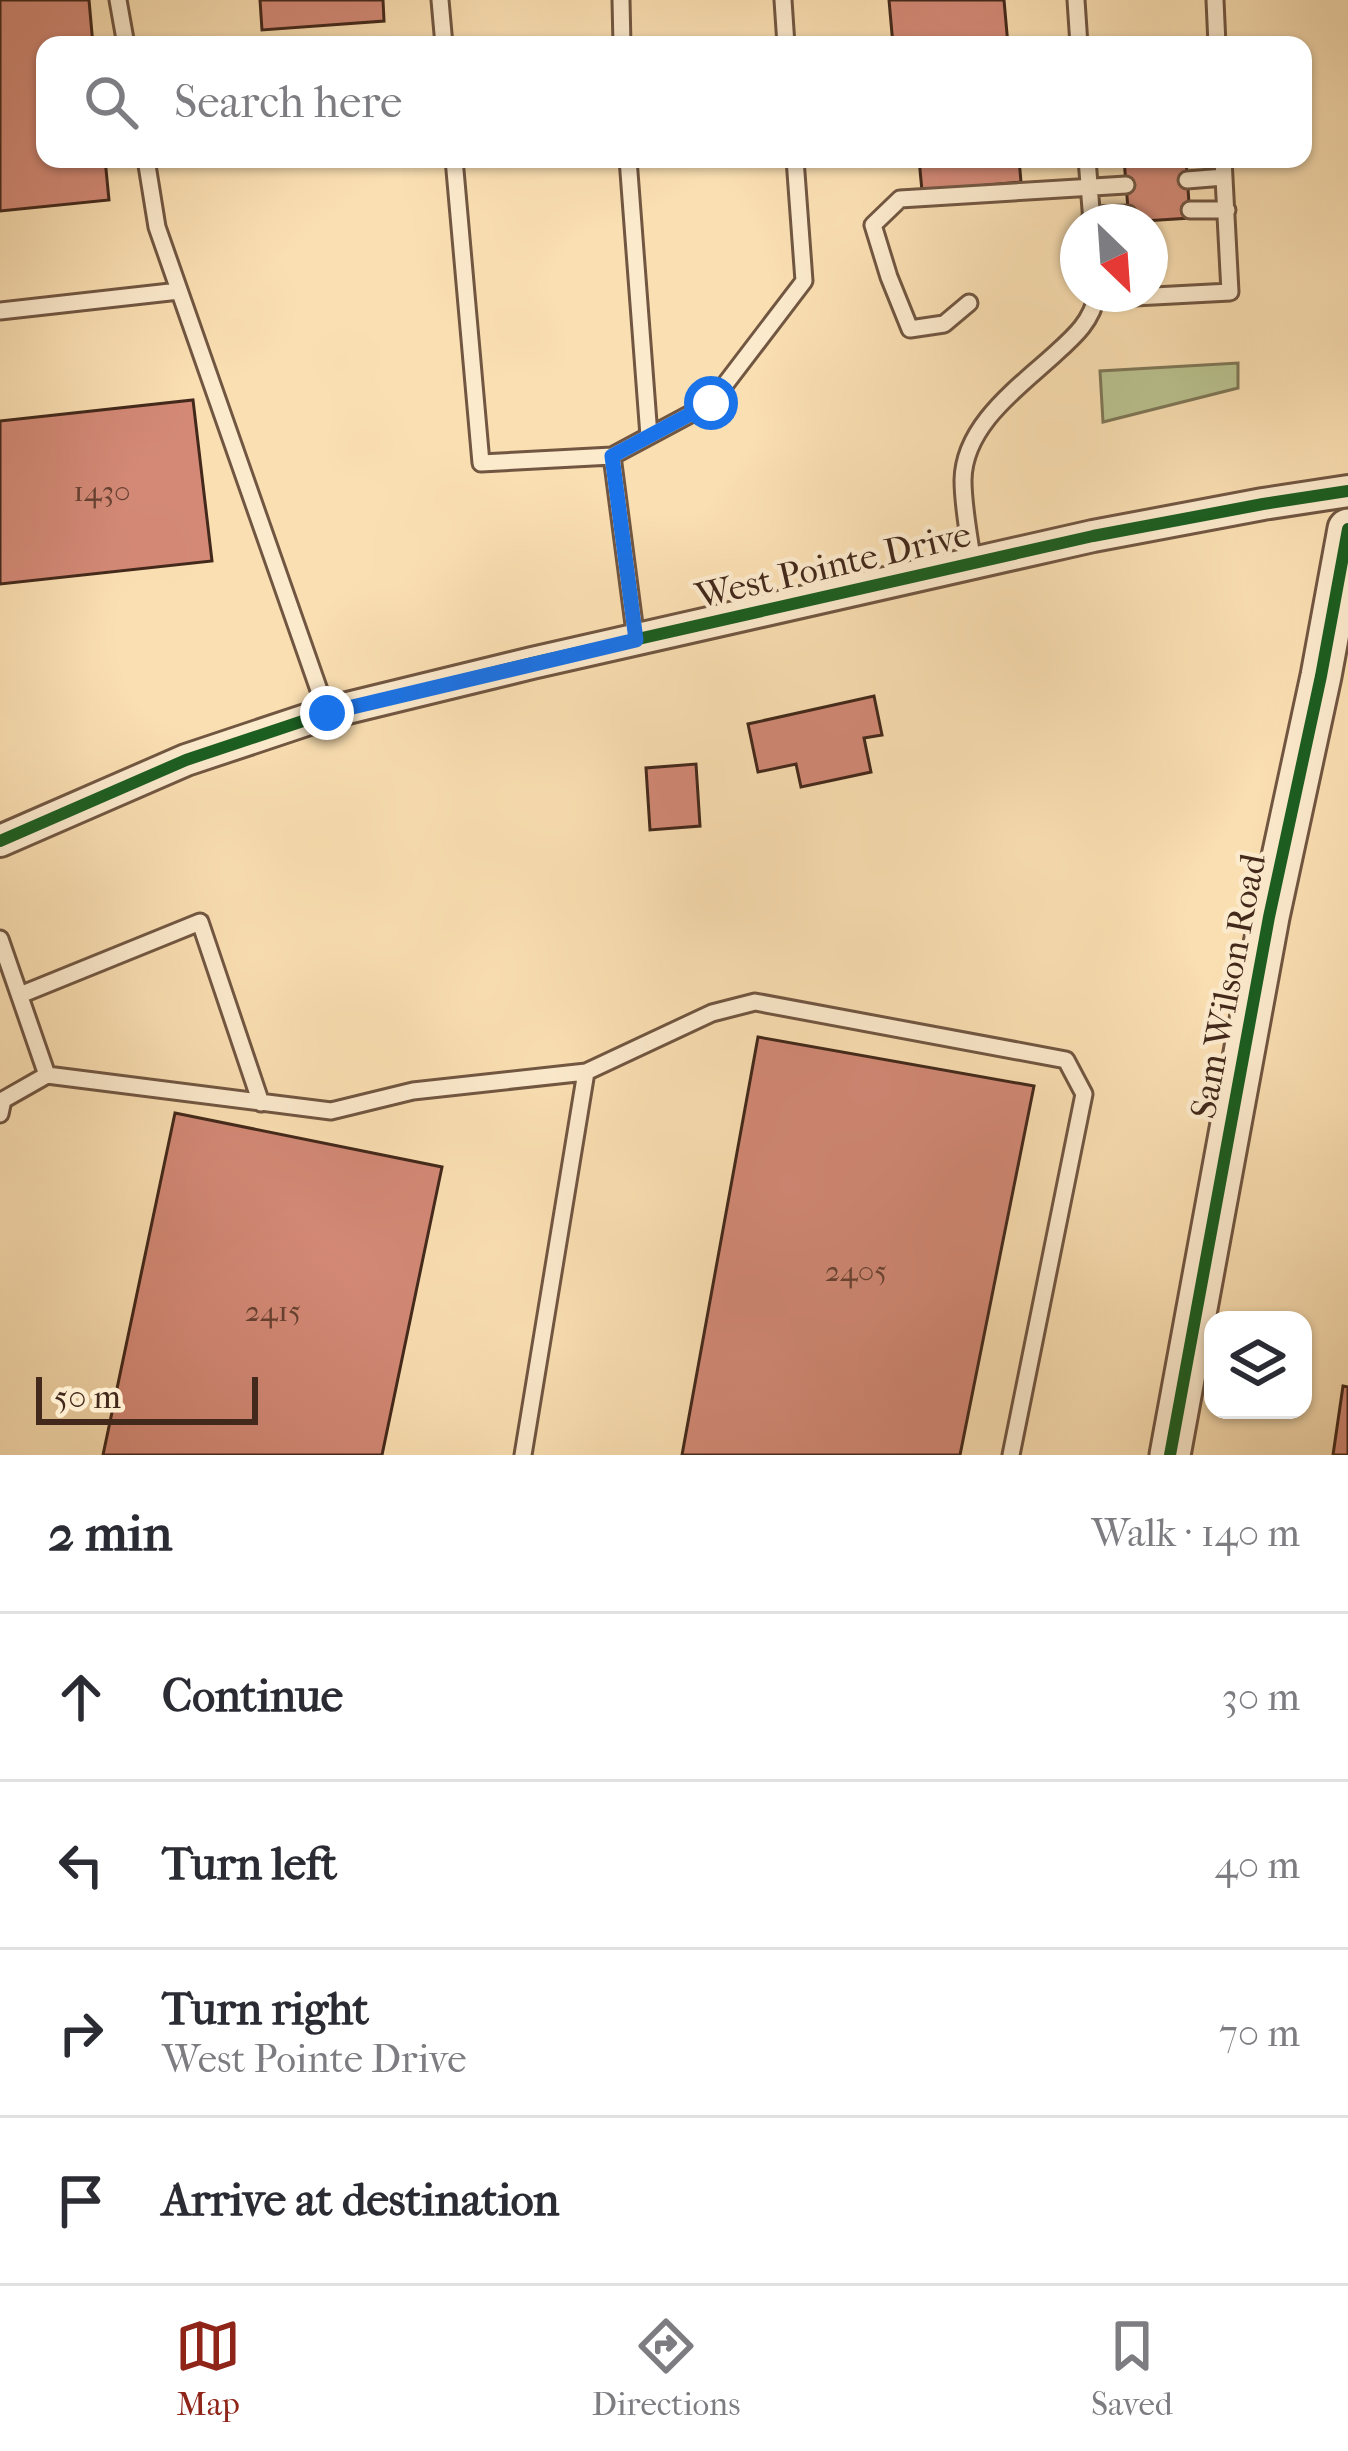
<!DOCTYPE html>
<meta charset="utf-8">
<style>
body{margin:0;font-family:"IM FELL French Canon",serif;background:#f2f2f3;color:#2b2b33}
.controls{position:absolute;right:36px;bottom:36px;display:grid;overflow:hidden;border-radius:24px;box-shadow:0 3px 9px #0004}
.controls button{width:108px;height:108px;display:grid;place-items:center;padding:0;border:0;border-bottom:3px solid #e1e1e2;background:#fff;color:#2b2b33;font:60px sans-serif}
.compass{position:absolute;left:1060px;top:204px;width:108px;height:108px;border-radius:50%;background:#fff;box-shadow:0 3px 9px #0004;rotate:155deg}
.scale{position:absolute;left:36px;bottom:30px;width:222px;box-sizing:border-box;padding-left:12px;border:6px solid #43291b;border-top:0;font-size:33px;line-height:42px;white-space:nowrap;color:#43291b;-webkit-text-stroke:9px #fceacd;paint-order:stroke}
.stop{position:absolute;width:36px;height:36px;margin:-27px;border:9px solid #1a73e8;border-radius:50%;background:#fff}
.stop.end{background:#1a73e8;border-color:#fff;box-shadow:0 3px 12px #0008}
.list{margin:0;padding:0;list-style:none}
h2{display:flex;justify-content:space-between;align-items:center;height:156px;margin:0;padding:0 48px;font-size:51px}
h2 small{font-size:39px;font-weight:400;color:#7c7c81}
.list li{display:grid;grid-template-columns:78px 1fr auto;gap:36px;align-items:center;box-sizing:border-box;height:168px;padding:0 48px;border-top:3px solid #e1e1e2}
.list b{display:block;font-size:45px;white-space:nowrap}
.list p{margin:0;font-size:39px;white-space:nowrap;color:#7c7c81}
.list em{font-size:39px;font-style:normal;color:#7c7c81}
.icon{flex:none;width:66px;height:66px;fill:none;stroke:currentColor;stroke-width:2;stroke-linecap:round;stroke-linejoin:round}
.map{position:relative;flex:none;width:1348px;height:1455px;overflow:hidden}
.search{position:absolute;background:#fff;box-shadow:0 3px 9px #0004;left:36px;right:36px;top:36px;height:132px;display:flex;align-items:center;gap:30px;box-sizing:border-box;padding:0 42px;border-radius:24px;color:#7c7c81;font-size:45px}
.sheet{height:828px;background:#fff}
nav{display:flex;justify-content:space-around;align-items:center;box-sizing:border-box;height:168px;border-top:3px solid #e1e1e2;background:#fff;font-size:33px;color:#7c7c81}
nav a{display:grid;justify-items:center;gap:6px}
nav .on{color:#8f2418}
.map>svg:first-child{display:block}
.green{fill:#b9c390;stroke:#7e7656;stroke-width:3}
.building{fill:#d38976;stroke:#43291b;stroke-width:3}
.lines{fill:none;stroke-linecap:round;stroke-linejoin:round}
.service-casing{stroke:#715641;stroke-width:21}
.minor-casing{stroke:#715641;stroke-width:36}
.tertiary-casing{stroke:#715641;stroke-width:45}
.service{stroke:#fceacd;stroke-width:15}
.minor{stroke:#fceacd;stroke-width:30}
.tertiary{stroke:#fceacd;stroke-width:39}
.cycleway-casing{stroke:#fceacd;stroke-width:20}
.cycleway{stroke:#1b5e20;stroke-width:12}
.route{stroke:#1a73e8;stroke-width:15}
.labels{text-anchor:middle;stroke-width:9;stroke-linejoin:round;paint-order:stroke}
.number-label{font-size:30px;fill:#674132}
.street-label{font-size:36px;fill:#43291b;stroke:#fceacd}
</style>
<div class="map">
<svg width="1348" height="1455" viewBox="0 0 1348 1455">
<rect width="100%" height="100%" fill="#fadfb2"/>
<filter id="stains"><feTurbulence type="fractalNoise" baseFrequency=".00167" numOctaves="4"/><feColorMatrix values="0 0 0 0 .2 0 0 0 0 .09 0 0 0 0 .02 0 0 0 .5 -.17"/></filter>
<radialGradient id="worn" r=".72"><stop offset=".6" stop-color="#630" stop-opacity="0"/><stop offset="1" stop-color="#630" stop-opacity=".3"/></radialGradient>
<path class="green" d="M1238,363v25l-135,34 -3,-51z"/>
<path class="building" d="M0,0h89l4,45h-48v114h60l4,41 -109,11z
M260,0h123l1,21 -122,9z
M889,0h115l4,45h-115z
M919,159h100l2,23 -99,9z
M1124,159h62l4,59 -61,4z
M193,400l19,161 -212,23v-163z
M874,696l8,39 -18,3 7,34 -70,15 -5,-23 -38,8 -10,-48z
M696,764l4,62 -50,4 -4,-62z
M758,1037l276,49 -74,369h-278z
M175,1113l267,54 -60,288h-279z
M1343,1386l5,1v68h-15z"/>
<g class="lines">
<defs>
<path id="service" d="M118,0l8,45
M440,0l4,45
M621,0l1,45
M783,0l3,45
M1076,0l3,45
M1215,0l2,45
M146,159l11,68 170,486
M454,159l27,304 131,-7 99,-53 93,-122 -9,-122
M628,159l21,277
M1087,159l5,63
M1187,180l37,-3
M1190,210h37
M1091,215l37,-1
M1097,299l133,-7 -7,-133
M969,303l-25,21 -34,5 -21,-52 -16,-52 27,-26 226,-14
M0,311l179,-20
M612,456l24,184
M973,564c-4,-28 -10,-57 -10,-84 1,-55 56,-93 92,-126 20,-18 37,-33 42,-60
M0,939l47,136 284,36 82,-20 173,-19 126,-59 43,-11 311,58 18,34 -73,361
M20,995l180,-73 61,181
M0,1114l3,-14 44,-25
M523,1455l63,-383"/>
<path id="minor" d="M0,841l186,-81 141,-47 205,-50 561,-127 170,-32 85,-13"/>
<path id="tertiary" d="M1170,1455l99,-538 52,-241 27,-147"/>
</defs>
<use href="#service" class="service-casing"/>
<use href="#minor" class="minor-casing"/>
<use href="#tertiary" class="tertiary-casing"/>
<use href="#service" class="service"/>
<use href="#minor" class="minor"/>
<use href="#tertiary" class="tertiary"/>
<defs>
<path id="cycleway" d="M0,841l186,-81 141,-47 205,-50 561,-127 170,-32 85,-13
M1170,1455l99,-538 52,-241 27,-147"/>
</defs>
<use href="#cycleway" class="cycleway-casing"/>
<use href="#cycleway" class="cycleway"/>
</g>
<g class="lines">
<path class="route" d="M327,713l309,-73 -24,-184 99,-53"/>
</g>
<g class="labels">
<g class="number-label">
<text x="102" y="501">1430</text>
<text x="856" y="1281">2405</text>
<text x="273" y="1321">2415</text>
</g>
<g class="street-label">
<text transform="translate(833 564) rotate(-13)" y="13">West Pointe Drive</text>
<text transform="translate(1227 986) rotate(-79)" y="13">Sam Wilson Road</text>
</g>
</g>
<rect width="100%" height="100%" filter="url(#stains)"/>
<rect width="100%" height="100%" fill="url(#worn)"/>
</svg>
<div class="controls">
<button><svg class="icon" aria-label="layers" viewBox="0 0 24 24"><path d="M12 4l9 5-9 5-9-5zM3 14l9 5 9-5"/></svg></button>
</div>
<svg class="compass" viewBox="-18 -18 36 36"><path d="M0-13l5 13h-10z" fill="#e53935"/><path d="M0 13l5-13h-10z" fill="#7c7c81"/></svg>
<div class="scale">50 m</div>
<div class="stop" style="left:711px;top:403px"></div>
<div class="stop end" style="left:327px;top:713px"></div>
<div class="search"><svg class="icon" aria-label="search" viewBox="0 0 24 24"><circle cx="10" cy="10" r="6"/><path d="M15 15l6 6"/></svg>Search here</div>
</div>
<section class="sheet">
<h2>2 min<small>Walk · 140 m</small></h2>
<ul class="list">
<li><svg class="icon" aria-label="ahead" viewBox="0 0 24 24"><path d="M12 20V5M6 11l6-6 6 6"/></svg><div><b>Continue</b></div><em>30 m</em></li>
<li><svg class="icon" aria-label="left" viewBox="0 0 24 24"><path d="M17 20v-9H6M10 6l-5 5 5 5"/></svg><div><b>Turn left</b></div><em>40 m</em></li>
<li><svg class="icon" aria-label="right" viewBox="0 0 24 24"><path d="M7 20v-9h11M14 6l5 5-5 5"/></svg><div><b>Turn right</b><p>West Pointe Drive</p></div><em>70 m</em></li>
<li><svg class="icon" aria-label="arrive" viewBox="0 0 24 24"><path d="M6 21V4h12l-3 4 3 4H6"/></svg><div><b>Arrive at destination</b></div></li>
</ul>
</section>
<nav>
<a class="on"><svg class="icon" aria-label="map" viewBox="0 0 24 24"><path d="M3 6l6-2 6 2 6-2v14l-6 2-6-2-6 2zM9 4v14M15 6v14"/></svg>Map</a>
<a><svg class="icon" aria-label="directions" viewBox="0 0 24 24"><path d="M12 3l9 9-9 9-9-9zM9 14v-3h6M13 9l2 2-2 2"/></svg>Directions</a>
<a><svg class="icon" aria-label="saved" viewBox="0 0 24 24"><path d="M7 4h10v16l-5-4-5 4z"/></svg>Saved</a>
</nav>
